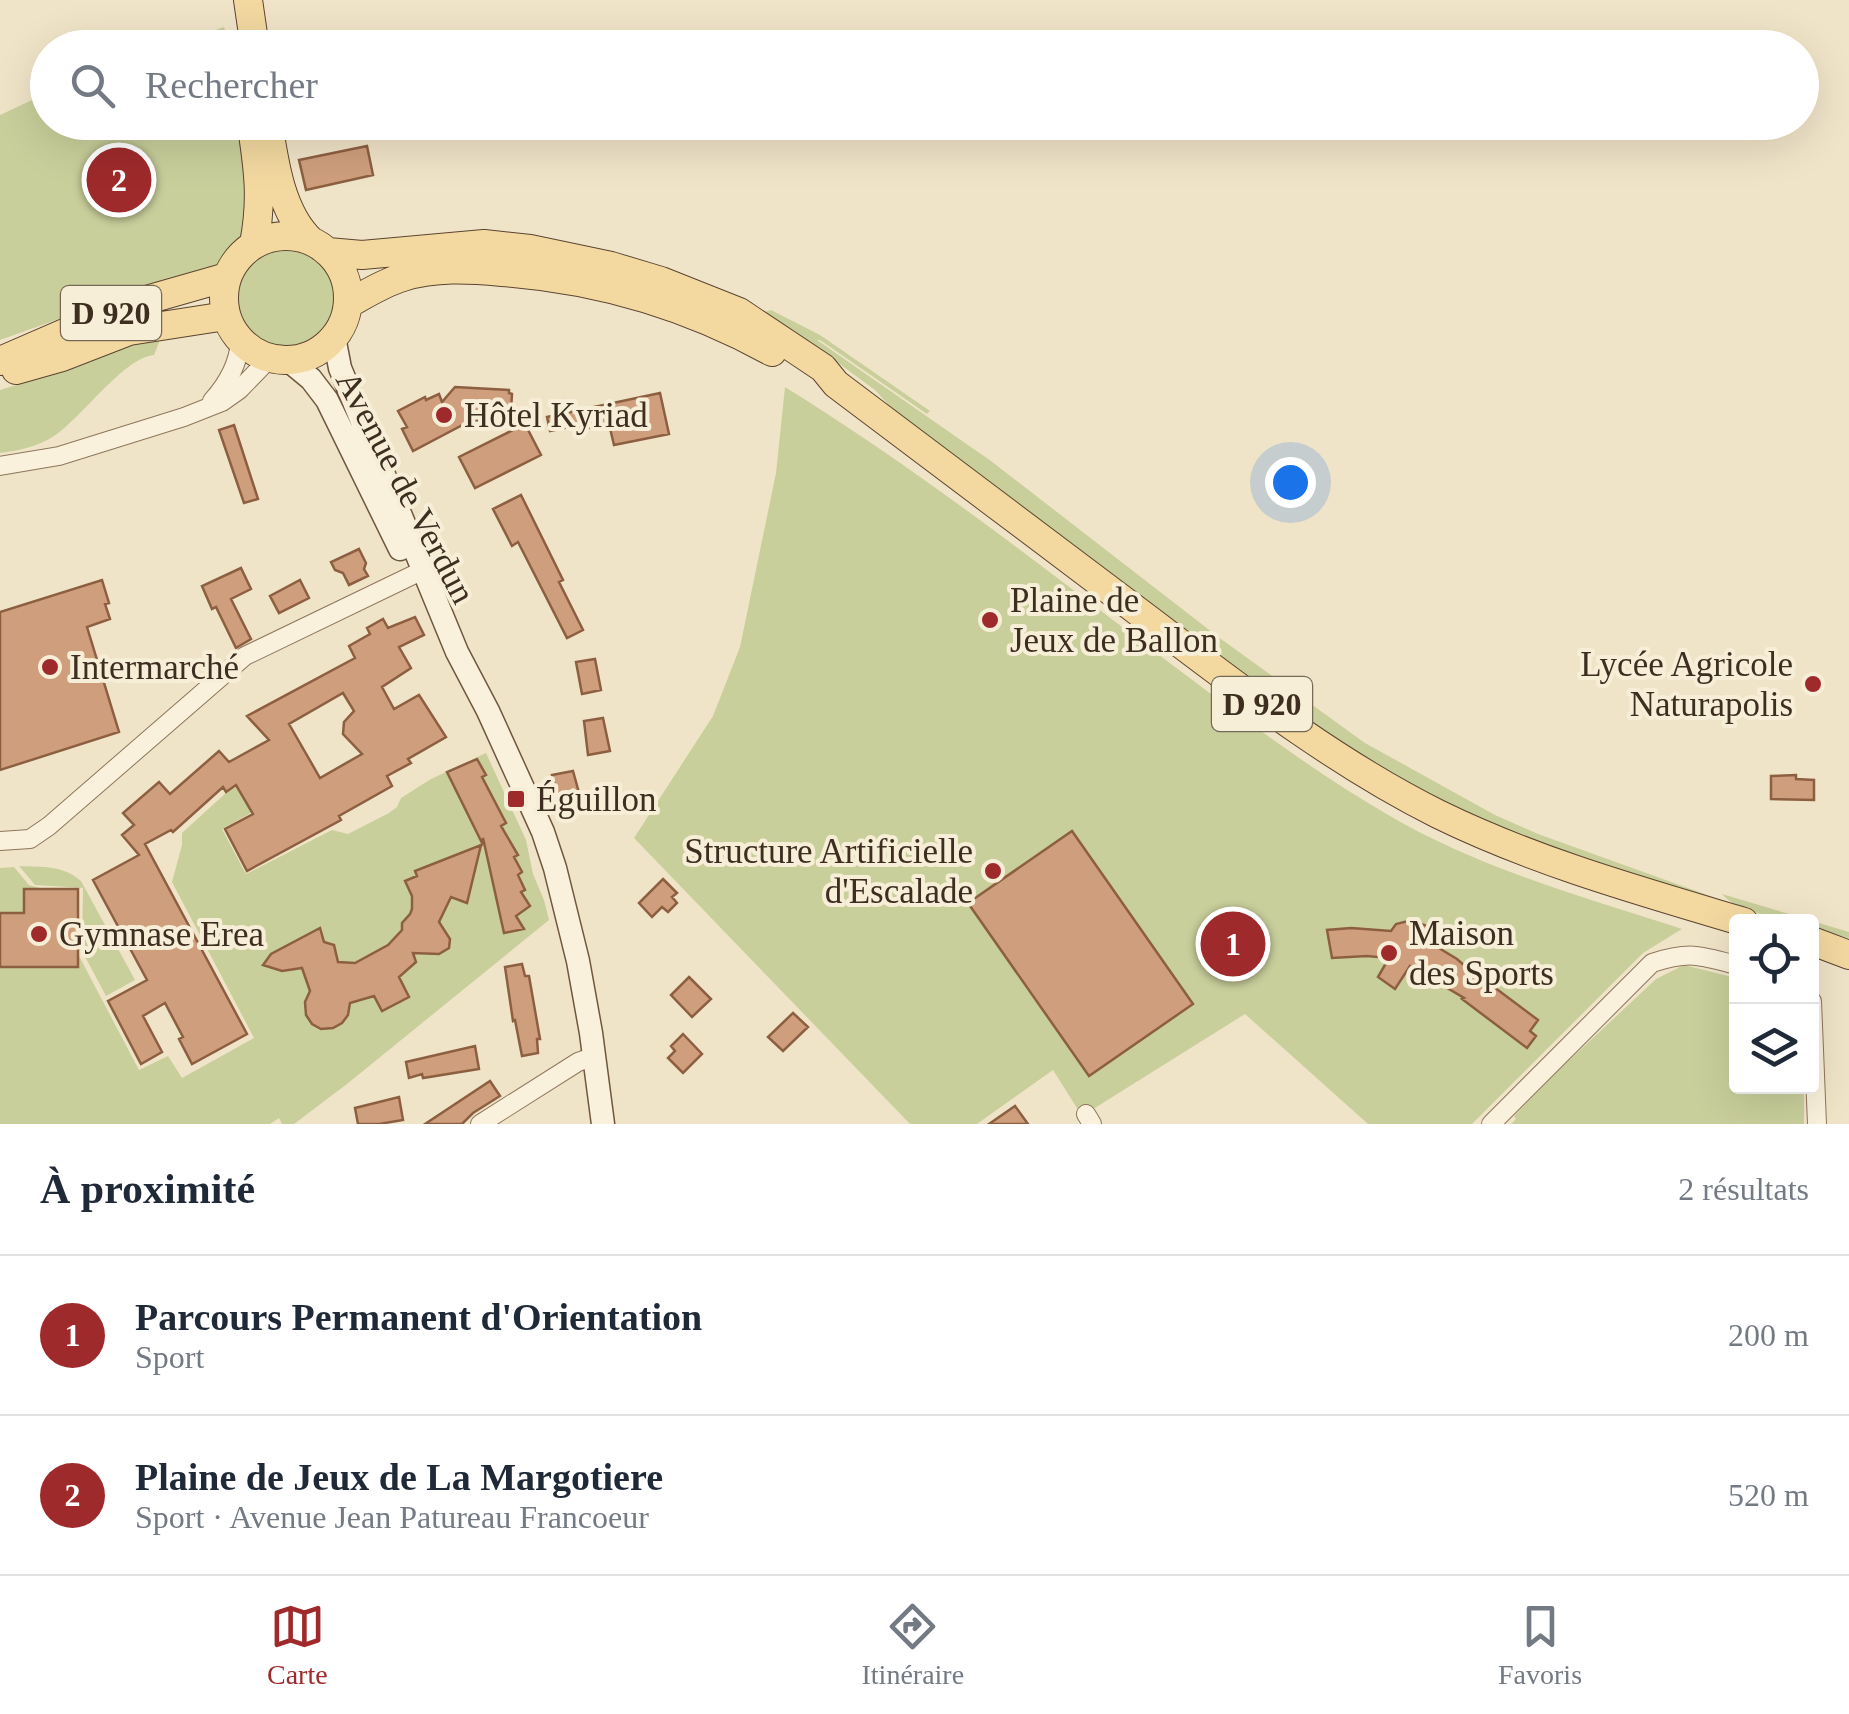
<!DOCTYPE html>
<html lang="fr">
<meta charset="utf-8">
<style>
body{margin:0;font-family:Georgia,serif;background:#f6f6f7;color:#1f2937}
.controls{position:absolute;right:30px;bottom:30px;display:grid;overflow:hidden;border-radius:10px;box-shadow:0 10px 40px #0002}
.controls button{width:90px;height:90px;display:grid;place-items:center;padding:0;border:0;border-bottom:2px solid #e0e1e3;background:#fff;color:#1f2937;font:50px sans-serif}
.you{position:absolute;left:1290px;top:482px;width:35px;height:35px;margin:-25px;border:8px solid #fff;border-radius:50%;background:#1a73e8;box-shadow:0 0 0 15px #1a73e833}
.badge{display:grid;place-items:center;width:65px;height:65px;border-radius:50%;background:#9e2a2b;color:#fff;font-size:32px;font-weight:700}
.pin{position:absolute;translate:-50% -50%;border:5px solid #fff;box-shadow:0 2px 10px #0006}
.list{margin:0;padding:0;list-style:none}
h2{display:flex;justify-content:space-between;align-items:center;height:130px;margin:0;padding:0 40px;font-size:42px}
h2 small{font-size:32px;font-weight:400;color:#747a83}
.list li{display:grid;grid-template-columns:65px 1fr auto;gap:30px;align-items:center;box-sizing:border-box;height:160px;padding:0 40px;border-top:2px solid #e0e1e3}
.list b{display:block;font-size:38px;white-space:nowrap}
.list p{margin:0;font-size:32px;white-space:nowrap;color:#747a83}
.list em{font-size:32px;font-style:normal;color:#747a83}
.icon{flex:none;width:55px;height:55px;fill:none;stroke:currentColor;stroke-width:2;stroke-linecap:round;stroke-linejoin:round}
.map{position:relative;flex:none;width:1849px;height:1124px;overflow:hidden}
.search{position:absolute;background:#fff;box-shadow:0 10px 40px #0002;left:30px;right:30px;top:30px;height:110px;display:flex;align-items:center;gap:25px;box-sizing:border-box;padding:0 35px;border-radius:55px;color:#747a83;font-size:38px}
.sheet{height:450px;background:#fff}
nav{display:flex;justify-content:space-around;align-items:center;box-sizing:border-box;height:140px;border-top:2px solid #e0e1e3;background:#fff;font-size:28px;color:#747a83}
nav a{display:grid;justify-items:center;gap:5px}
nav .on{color:#9e2a2b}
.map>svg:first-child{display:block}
.green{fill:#c9cf9b}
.building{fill:#cf9f7d;stroke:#8d5f41;stroke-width:2.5;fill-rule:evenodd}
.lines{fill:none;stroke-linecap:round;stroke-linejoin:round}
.street-casing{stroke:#8d765c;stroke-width:20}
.secondary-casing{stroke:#6f573f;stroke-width:25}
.primary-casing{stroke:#5b4430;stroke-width:30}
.street{stroke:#faf1dc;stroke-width:18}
.secondary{stroke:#faf1dc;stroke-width:22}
.primary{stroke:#f3d9a0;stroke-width:28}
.poi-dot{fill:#9e2a2b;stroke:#f7eed8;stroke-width:4}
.labels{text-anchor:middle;stroke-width:8;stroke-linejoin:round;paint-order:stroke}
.shield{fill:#f7eed8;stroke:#756857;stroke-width:2.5}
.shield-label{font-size:32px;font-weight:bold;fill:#3d2e20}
.poi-label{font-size:35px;fill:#3d2e20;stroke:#f7eed8;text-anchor:start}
.street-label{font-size:35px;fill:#3d2e20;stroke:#f7eed8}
</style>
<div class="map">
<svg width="1849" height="1124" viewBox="0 0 1849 1124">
<rect width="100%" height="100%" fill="#f0e4c8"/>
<path class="green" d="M224,27l6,20h-61z
M47,93l1,29 190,1 10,91 -7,24 -23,26 -10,8 -74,16 -64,27 -70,25v-225z
M235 299a50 50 0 1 1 100 0a50 50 0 1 1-100 0Z
M771,310l49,25 110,76 -3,3 -107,-74h-3l174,121 230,178 144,104 130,72 43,19 186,67 -135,-40 -95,-35 -68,-34 -66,-39 -70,-45 -212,-160 -171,-123 -32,-35 -83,-61 -23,-8 3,-4 -7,-5z
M162,335l-8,20c-31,3 -72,63 -100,81 -14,10 -37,15 -54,17v-63l36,-11 64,-26z
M785,387c129,80 249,173 370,265 75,56 149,114 230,161 92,55 196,83 297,116l-39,24 -171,171h-104l-123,-110 -163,102 -29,-46 -76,54h-67l-276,-286 79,-122 27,-69 36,-174z
M486,753l40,87 7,34 11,26 5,20 -202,164 -53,40h-12l-3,-6 -9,6h-270v-157h78v-13l61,116 29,-14 14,22 72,-40 -82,-156 10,-37v-12l45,-41 9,-5 10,17 20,-10 20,-1 -64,36 24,45 86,-44 16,4 41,-21 8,-6 4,-9 30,-19z
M19,866c23,1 44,-1 62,15l54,99 -29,16 -24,-45 1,-63 -48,-3z
M14,867l15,18 14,4 -19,24h-24v-45z
M1722,894l127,38v6l-37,-9v-7c-25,-1 -74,-9 -90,-28z
M1684,965l52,13v108l68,1v37h-293l5,-5 -2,-3 49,-50 93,-87z"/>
<path class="building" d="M439,32l3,16h-47l-1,-5z
M367,146l6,29 -67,15 -7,-30z
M455,387l54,3v3l3,1 -1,17 -24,-1 -1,11 -14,-1 -59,31 -11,-22 5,-2 -9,-16 27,-14 1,3 13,-6 3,8z
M660,393l9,41 -55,11 -5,-21 -30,6 -1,-5 -28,6 -3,-14z
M234,425l24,74 -14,4 -25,-73z
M521,426h5l15,29 -66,33 -16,-31z
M521,495l42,85 -4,2 24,48 -16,8 -49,-96 -6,4 -19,-37z
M359,549l7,14 -2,6 4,7 -19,9 -6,-12 -8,-3 -4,-8z
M241,568l10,21 -20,10 20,40 -15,9 -20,-41 -4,2 -10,-23z
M102,580l7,23 -4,1 5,15 -23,8 32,105 -119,38v-158z
M300,580l9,18 -30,15 -9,-17z
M415,617l9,18 -25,12 12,21 -29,19 12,22 25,-14 27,42 -38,22 3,4 -24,13 5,10 -53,30 2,4 -94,51 -22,-42 28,-15 -17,-29 -10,7 -3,-5 -50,45 -2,-2 -26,14 102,190 -55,30 -13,-25 4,-2 -18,-34 -22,13 19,36 -21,12 -33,-63 39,-21 -54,-100 46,-25 -17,-20 12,-10 -11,-12 36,-31 11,12 49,-43 10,11 40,-22 -22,-24 108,-58 -6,-12 21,-12 -3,-6 16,-9 5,9zM343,693l11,18 -10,11 -1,12 19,20 -42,24 -31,-54z
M595,659l6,31 -19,4 -6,-32z
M603,718l7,33 -22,4 -4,-34z
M477,759l9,16 -4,2 24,46 -5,3 17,29 -4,2 8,15 -4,3 7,15 -4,2 9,14 -14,10 8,13 -20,4 -21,-95 -1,5 -35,-71z
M573,771l11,40 -20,6 -12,-42z
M1796,775v4l18,1v20l-43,-1v-23z
M1072,831l121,173 -104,72 -121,-173z
M481,845l-14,58 -16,-6 -12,25 11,17 -1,9 -10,6 -26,-1 3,9 -17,15 10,20 -27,14 -8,-15 -24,7 -2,12 -6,8 -9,5 -12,1 -9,-5 -6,-9 -1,-13 5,-11 -8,-23 -20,3 -19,-6 8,-11 49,-26 4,14 10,3 4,17 17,1 33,-18 14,-15v-7l8,-9 2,-5v-13l-7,-15 12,-5 -2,-5z
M663,879l14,14 -5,4 5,6 -9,9 -6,-5 -10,10 -13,-14z
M24,889h54v78h-78v-54h24z
M1412,920l17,7 5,10v8l23,14 34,30 3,-2 44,33 -8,11 6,5 -9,12 -65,-49 2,-1 -54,-32 -15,23 -17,-12 11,-19 -22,-2 -35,2 -5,-28 24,-2 40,3 5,-7z
M522,964l3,12h4l11,63h-3l1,14 -16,3 -7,-36 -2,1 -8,-54z
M689,977l22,22 -19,18 -21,-22z
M793,1013l15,14 -25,24 -15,-14z
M683,1034l19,20 -19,19 -15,-15 7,-7 -4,-5z
M475,1046l4,23 -56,9 -1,-4 -13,4 -3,-16z
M490,1081l10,15 -27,17 -11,11h-37z
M399,1097l4,23 -24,4h-21l-3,-16z
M1015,1106l13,18h-39z"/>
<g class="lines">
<defs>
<path id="street" d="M212,401c16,-18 27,-37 28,-61
M0,466l59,-10 125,-39 38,-15 17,-12 31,-32
M0,841l30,-2 19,-13 196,-170 168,-81
M1812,1001l5,123
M1086,1114l6,10
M480,1124l98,-62 17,-6
M1491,1124l161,-161c37,-12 48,-8 84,2"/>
<path id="secondary" d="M334,337l6,31 117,284 31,59 55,121 12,36 23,93 13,72 12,91
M288,360l23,19 16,21 73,149"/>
<path id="primary" d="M248,0l7,48
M268,122c6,40 13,91 43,119
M253,134c6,41 9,68 1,110
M224 298a62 62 0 1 1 124 0a62 62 0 1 1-124 0Z
M328,252l34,3 122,-11 46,5 81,17 50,15 78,31 84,56 13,16c103,77 205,155 308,232 94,71 188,145 294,198 98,48 202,77 306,108
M348,304c18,-10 35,-21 55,-27 32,-10 66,-8 99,-5 95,7 187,34 270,80
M0,361l129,-56 98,-28
M16,370l46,-13 67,-26 97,-15
M1812,941l37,14"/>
</defs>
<use href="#street" class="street-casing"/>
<use href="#secondary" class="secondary-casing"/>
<use href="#primary" class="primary-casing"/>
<use href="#street" class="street"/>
<use href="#secondary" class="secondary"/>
<use href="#primary" class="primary"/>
</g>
<g class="poi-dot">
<circle cx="444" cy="415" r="10"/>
<circle cx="990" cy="620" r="10"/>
<circle cx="50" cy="667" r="10"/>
<circle cx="1813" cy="684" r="10"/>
<rect x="506" y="789" width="20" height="20" rx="5"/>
<circle cx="993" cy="871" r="10"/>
<circle cx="39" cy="934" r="10"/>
<circle cx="1389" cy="953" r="10"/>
</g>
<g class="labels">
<g class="shield">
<rect x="61" y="286" width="100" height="54" rx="8"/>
<rect x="1212" y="677" width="100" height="54" rx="8"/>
</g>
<g class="shield-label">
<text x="111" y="324">D 920</text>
<text x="1262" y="715">D 920</text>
</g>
<g class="poi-label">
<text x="464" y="427">Hôtel Kyriad</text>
<text x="1010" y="612">Plaine de<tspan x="1010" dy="40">Jeux de Ballon</tspan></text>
<text x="1793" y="676" text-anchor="end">Lycée Agricole<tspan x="1793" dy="40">Naturapolis</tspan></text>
<text x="70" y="679">Intermarché</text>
<text x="536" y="811">Éguillon</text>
<text x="973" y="863" text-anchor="end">Structure Artificielle<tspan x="973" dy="40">d'Escalade</tspan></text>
<text x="1409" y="945">Maison<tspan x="1409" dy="40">des Sports</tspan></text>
<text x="59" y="946">Gymnase Erea</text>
</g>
<g class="street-label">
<text transform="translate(406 487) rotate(62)" y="12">Avenue de Verdun</text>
</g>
</g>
</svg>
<div class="controls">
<button><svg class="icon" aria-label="locate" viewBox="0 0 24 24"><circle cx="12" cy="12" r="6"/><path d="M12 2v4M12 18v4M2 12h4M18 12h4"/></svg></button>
<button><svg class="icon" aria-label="layers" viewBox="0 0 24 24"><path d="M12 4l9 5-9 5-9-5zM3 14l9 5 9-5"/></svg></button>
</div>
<div class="you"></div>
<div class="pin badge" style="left:1233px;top:944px">1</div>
<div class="pin badge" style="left:119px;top:180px">2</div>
<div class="search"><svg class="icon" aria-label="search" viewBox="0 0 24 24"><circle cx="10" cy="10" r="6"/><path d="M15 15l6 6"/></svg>Rechercher</div>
</div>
<section class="sheet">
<h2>À proximité<small>2 résultats</small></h2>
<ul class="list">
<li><span class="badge">1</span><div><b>Parcours Permanent d'Orientation</b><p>Sport</p></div><em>200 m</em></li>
<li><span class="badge">2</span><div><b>Plaine de Jeux de La Margotiere</b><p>Sport · Avenue Jean Patureau Francoeur</p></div><em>520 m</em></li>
</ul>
</section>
<nav>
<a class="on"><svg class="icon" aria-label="map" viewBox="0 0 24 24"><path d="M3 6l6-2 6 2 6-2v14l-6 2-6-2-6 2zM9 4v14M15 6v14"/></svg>Carte</a>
<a><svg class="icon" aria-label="directions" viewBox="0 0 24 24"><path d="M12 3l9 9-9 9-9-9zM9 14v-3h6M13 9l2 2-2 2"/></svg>Itinéraire</a>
<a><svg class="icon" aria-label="saved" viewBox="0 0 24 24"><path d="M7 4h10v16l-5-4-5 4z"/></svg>Favoris</a>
</nav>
